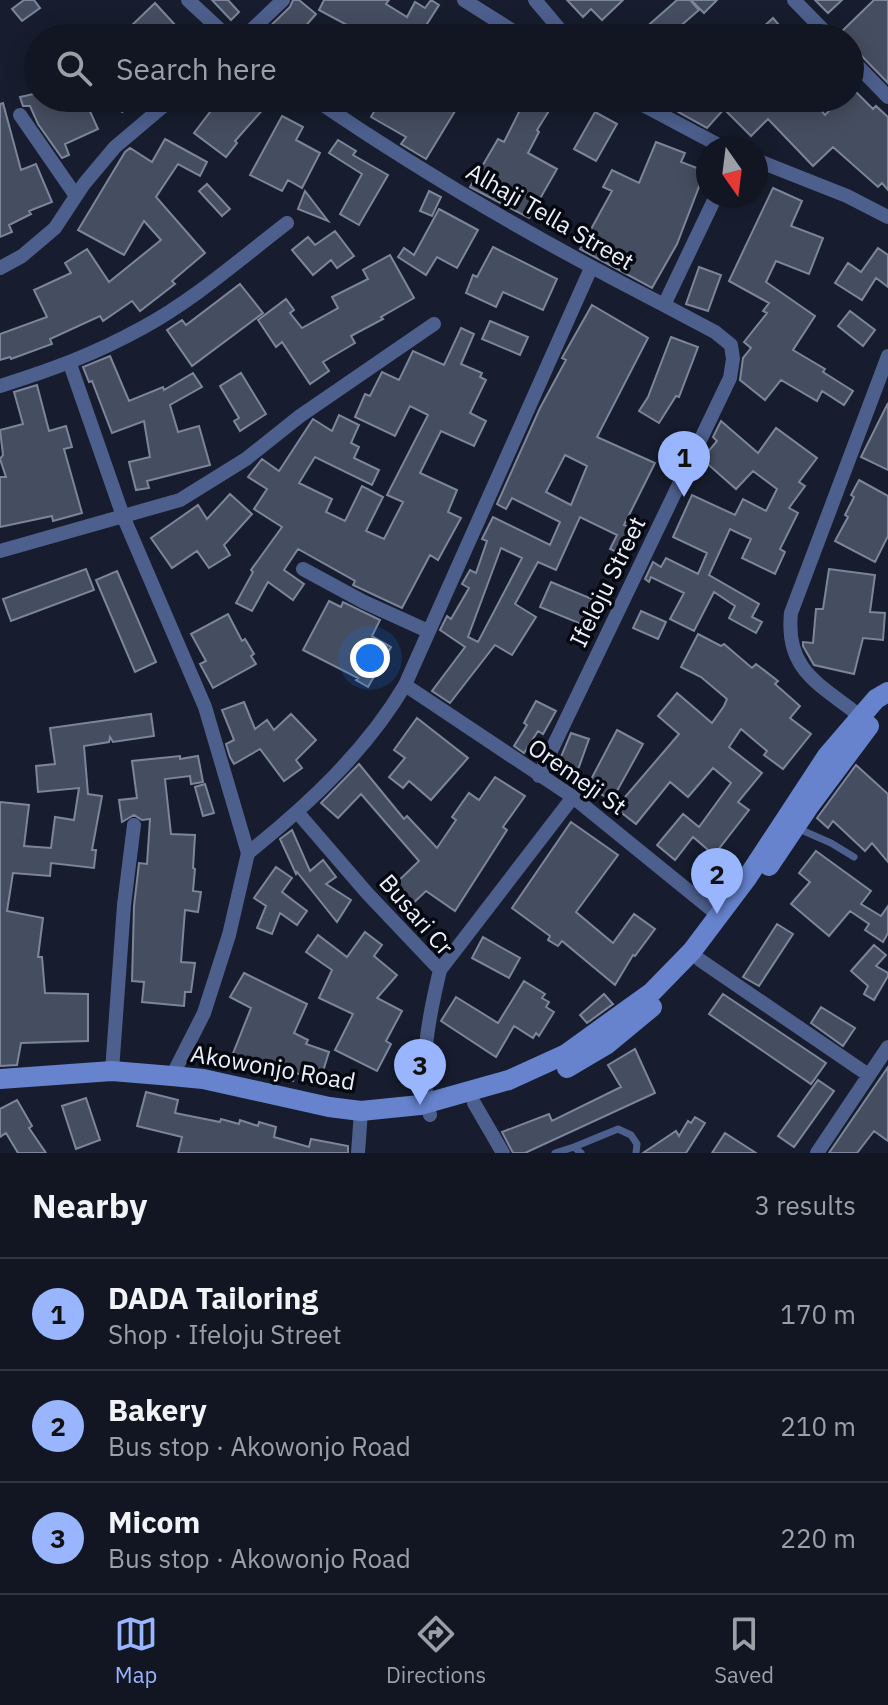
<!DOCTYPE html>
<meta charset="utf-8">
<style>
body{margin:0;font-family:"IBM Plex Sans",sans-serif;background:#1e232f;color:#f1f3f6}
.compass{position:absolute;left:696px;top:136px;width:72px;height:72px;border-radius:50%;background:#111622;box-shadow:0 4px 20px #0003;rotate:166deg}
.you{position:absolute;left:370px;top:658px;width:28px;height:28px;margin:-20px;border:6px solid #fff;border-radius:50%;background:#1a73e8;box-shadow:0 0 0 12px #1a73e833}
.badge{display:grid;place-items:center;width:52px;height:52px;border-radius:50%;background:#99b5fd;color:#111;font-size:26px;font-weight:700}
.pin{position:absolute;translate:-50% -66px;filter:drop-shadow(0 2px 4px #0008)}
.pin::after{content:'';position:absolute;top:42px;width:28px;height:24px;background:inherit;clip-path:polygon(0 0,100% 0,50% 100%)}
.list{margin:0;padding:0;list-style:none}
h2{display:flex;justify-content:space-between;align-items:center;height:104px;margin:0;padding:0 32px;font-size:34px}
h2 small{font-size:26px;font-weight:400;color:#9c9fa5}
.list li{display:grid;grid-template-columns:52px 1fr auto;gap:24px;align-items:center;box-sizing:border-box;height:112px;padding:0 32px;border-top:2px solid #303540}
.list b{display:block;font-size:30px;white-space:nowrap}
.list p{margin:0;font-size:26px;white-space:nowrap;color:#9c9fa5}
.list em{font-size:26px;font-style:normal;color:#9c9fa5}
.icon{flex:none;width:44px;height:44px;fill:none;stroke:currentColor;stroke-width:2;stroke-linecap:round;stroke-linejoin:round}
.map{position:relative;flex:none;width:888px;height:1153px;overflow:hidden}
.search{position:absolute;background:#111622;box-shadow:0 4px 20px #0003;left:24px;right:24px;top:24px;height:88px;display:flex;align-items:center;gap:20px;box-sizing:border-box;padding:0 28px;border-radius:44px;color:#9c9fa5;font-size:30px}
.sheet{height:440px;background:#111622}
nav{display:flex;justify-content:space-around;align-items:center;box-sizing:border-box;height:112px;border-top:2px solid #303540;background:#111622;font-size:22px;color:#9c9fa5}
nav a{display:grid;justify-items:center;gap:4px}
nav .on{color:#99b5fd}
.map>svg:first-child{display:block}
.building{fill:#454d60;stroke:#7c859a;stroke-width:2;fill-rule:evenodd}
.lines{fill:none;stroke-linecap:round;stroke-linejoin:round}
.service{stroke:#4d5f8d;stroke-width:7}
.minor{stroke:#4d5f8d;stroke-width:14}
.secondary{stroke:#6783ce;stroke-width:20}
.labels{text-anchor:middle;stroke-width:7;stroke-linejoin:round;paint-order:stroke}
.street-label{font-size:24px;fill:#eaeffb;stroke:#05080f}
</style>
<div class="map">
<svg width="888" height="1153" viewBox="0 0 888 1153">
<rect width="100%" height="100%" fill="#171d2e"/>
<path class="building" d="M24,0h10l6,8 -18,13 -10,-12z
M212,0h16l11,12 -8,8z
M293,0h6l17,14 -21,24h-37l32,-31z
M324,0h65l-3,4 21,13 8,-15 10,6 6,-8 8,5 -12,19 25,14h-81l-52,-28z
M567,0h56l-21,20 -11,-11 -8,8z
M677,0h13l9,10 -22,19 9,9h-52z
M691,0h26l-13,13z
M815,0h27l-14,13z
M874,0h14v83l-38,-39v-6h-6l-4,-5z
M155,3l32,35h-32l-8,-8 -9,8 -9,-10z
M773,18l12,14 -6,6h-28z
M850,86l23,23 3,-3 12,11v73l-6,-7 -4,4 -45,-40 -20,19 -45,-47 -17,17 -27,-27 -17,19 -29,-16 -15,-14h148l14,17 17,-17h8z
M38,93v5h46l14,31 -33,15 4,11 -7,3 -24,-34 -8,-18h-7l-3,-9z
M113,98h16l4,8 -11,6z
M207,98h21l8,6 4,-6h14l12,8 -31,35 2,2 -11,14 -32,-24 16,-21 -9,-7z
M382,98h81l-37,61 -25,-15 5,-7 -35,-20z
M526,98h31l-20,32 2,2 -11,21 29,16 -28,49 -59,-31 28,-48 6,3z
M3,103l18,67 15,-6 16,38 -23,9 2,3 -22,11 3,7 -12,5v-133z
M595,112l22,12 -21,37 -22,-12z
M282,116l21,11 -7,13 24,13 -18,35 -14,-8 -6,11 -32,-16z
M165,139l42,23 -7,14 -22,-12 -22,33 49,56 -33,28 3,3 -35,27 -8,-10 -29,20 -3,-5 -50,23 2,5 -41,15 -1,-2 -10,3v-26l47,-17 -13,-27 37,-17 -6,-10 22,-14 22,33 52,-42 -17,-19 -20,34 -46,-25 47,-78 5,-4 22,14z
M338,140l18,11 -3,4 35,20 -29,50 -19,-11 22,-40 -33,-21z
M656,142l29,11 -4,9 24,9 -28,73 -25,44 -72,-39 32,-58 -9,-4 9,-17 27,13z
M207,184l23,25 -8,7 -23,-25z
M773,188l29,13 -11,25 32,12 -14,36 -33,-13 -10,21 49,34 -22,34 32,19 -2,3 30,19 -9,14 -22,-14 -5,10 -36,-21 -16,20 -25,-20 3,-22 8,-10 -7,-6 23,-29 -4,-2 6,-8 -40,-22z
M305,191l23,30 -30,-12z
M429,191l12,6 -9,19 -12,-5z
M439,209l39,21 -21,38 -20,-11 -11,18 -28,-18 6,-9 10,7z
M335,231l19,25 -17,12 -6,-8 -18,15 -21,-25 16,-13 7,8z
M493,247l64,32 -14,31 -40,-18 -7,15 -30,-14 7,-18 4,2z
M878,248l10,7v32l-12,-9 -14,22 -27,-17 13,-20 13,9z
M390,255l24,43 -33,19 2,2 -32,17 4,7 -32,19 6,9 -19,13 -28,-42 -6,5 -18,-27 28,-21 8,11 -4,3 12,15 36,-20 -6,-11 36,-18 -5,-9z
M699,267l22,8 -13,36 -22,-7z
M240,284l23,29 -71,53 -25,-36 15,-10 4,5z
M592,305l56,33 -51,99 58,26 -31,62 14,6 -12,25 -16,-7 7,-14 -37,-18 -24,53 -18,-8 -23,42 21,13 -24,38 -17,-10 -45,58 -18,-12 33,-44 -25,-17 7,-14 4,3 18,-31 -7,-4 8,-14 6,3 11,-32 -5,-2 11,-22 57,28 10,-23 -48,-24 -6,11 -9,-5 43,-96 26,-48 -4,-2zM565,455l22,11 -16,39 -25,-13zM501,548l21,10 -44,84 -10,-5z
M850,311l25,19 -12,16 -25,-20z
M490,321l38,16 -8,18 -38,-16z
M461,328l13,6 -13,30 21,9 -2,4 6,3 -16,33 16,8 -12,25 -33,-15 -21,42 37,17 -9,22 13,6 -23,42 -8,-5 -28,53 -49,-23 2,-4 -57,-32 -14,21 20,14 -11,16 -25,-18 -16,29 -16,-8 17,-31 -2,-2 31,-43 -28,-18 13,-20 -19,-12 14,-18 17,12 34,-52 19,12 7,-16 20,10 -8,18 8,4 -5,11 25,12 -7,15 -57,-28 -16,26 33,16 -6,13 19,9 17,-35 21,11 -17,34 18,8 19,-37 -16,-7 41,-80 -18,-9 -15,30 -40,-19 10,-23 5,2 12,-24 17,8 14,-29 31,14z
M671,337l27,10 -19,50 -3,-1 -17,27 -20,-12 9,-14z
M110,356l19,45 34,-14 1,3 29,-17 9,14 -32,18 8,27 21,-6 11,39 -63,16 2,7 -13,2 -7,-28 21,-5 -6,-36 -32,12 -20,-52 -3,1 -6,-15z
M241,373l25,41 -26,17 -6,-10 5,-3 -19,-32z
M37,385l12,46 17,-5 6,21 -8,2 18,64 -29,8 -1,-5 -52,11v-50h6l-6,-18 3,-4 -3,-25 23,-6 -9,-32z
M888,403v67l-27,-13z
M721,421l37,32 18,-25 41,30 -18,24 6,4 -16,22 9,5 -18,36 5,3 -10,22 -33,-16 9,-19 -21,-10 -21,46 50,29 -7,13 10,5 -6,11 -27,-15 6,-12 -21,-14 -20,39 -24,-12 14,-26 -33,-16 -2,5 -4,-3 8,-17 8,5 5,-9 32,16 9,-21 -34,-16 19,-42 43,20 8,-16 23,12 11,-22 -24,-18 -17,18 -34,-30 15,-18 -4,-4z
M667,445l12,7 -7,10 -12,-8z
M859,480l29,16v40l-13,26 -40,-21 13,-24 -3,-2 9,-18 -3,-2z
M230,494l22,20 -28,31 6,10 -21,13 -12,-17 -25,17 -21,-30 47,-33 9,14z
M86,569l8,21 -83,31 -8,-22z
M829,569l46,6 -5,37 15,1 -2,27 -20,-2 -9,36 -40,-9 -11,-19v-4l10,1 3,-34h7z
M117,571l39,91 -21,10 -39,-92z
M551,582l41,17 -11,25 -41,-17z
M329,601l12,6 2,-5 37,18 -8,16 19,11 -23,40 -12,-7 2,-2 -55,-28z
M641,611l25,11 -8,17 -25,-11z
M228,614l14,27 3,-2 9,15 -3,2 5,8 -43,24 -13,-24 6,-3 -15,-27z
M698,634l23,12 3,-2 28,24 4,-4 22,17 -3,3 25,22 -10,12 21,16 -28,35 -19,-14 3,-4 -26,-22 -12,18 33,26 -24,29 11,8 -35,45 -21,-18 -18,23 -18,-15 26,-31 16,13 32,-44 -18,-15 -25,29 -18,-15 -34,42 -18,-14 4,-5 -3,-1 60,-70 -21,-18 19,-23 35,30 12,-17 3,-7 -26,-22 -20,-10z
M536,701l20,10 -13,23 -5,-3 -14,22 -10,-7 13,-21 -3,-2z
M244,702l11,27 12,-9 7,10 17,-16 25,26 -20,20 6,8 -18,13 -24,-32 -26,15 -4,-7 -4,-13 8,-4 -12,-30z
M151,714l3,22 -41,6 -3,-5 -1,5 -25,4 4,48 14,2 -10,54h4l-2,18 -43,-5 -1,13 -37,-3 -6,38 36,7 -5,39h4l3,36 43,1v47l-67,2 -4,22 -17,1v-264l29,3 -5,41 27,2 4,-31 19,3 5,-32 -41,4 -2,-26 19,-2 -5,-36z
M417,718l51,40 -37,42 -22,-19 -6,7 -14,-11 16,-19 -11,-8z
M617,730l26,14 -31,56 -25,-13z
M571,733l18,6 -14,39 -20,-7z
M180,756v3l18,-3 5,26 -12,2 -1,-8 -25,3 6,55 24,1 -2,33 2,1 -2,22 8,1 -3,20 -13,-2 -4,52 14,1 -4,29h-6l-1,14 -42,-4 2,-20 -12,-1 2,-75 5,-43 8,1 3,-45 -8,1 -8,-5 -12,7 -3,-22 18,-2 -5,-37z
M359,764l45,55 3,-3 30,32 19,-28 -4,-3 17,-24 10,7 16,-23 30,19 -22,31 4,3 -52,81 -29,-20 -19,18 -18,-19 30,-29 -58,-67 -23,24 -17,-15z
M856,765l32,29v68l-16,-19 -7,8 -32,-30 -5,7 -11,-10z
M205,784l9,29 -11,3 -8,-29z
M571,822l47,33 -42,57 37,31 21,-29 21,15 -20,27 -2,-1 -18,30 -53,-44 -4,5 -10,-6 2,-4 -38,-28z
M292,830l18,41 13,-11 13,17 -10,7 25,16 -14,22 -40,-50 -1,2 -16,-35z
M816,851l55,40 -10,13 20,12 7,-10v27l-5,9 -18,-12 4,-6 -19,-13 -21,25 -38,-32 19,-22 -11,-9z
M276,867l16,11 -10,14 25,19 -10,14 -17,-12 -8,21 -15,-6 9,-22 -12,-8z
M777,924l16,10 -34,52 -16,-9z
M365,932l17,13 -8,11 23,19 -20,23 25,13 -16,30 5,3 -14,27 -42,-21 18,-36 -34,-16 13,-28 -26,-18 12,-17 29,22z
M483,937l37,21 -11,20 -37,-20z
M874,945l12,10 -10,11 12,7v3l-14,24 -10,-6 4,-8 -17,-15z
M244,973l63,31 -13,29 14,7 -2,4 23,8 -9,29 -24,-8 -3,8 -63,-20 21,-53 -21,-11z
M524,981l21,13 -3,4 7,4 -3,5 8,5 -15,24 -3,-3 -3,5 -19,-12 -18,31 -55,-36 15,-24 42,26z
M604,994l9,10 -26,19 -7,-8z
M723,994l103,69 -15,21 -102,-70z
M821,1007l34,21 -12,18 -32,-23z
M635,1049l20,44 -130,60h-12l-11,-21 47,-18 3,7 69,-34 -13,-22z
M888,1067v74l-14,-10 -17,22h-28z
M818,1080l16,11 -40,56 -16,-11z
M146,1092l32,8 -3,13 45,9 1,-3 18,5 1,-4 18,6 1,-4 17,5 -2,10 35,10 2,-8 37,7v7h-170l4,-16 -45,-11z
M86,1098l14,42 -24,9 -14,-43z
M17,1100l15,26 -3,2 17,25h-28l-12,-20 -6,4v-28z
M695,1117l10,6 -19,30h-43l33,-22 3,5 9,-15 3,2z
M725,1133l31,20h-44z"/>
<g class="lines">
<path class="service" d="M799,829l32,14 23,14
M555,1153l19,-6
M581,1153l-7,-6 44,-18 13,6 6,9 -1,9"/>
<path class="minor" d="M188,0l41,38
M464,0l60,38
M535,0l32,38
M794,0l37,38
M243,38l40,-38
M850,58l38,39
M313,98c112,77 230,145 351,207l52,-109
M630,98l94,50
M20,115l56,81
M756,160l91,36 41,21
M0,268l22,-12 33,-28 29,-44 31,-37 58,-49
M70,364l53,152 82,191 43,146 -19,82 -25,78 -32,63
M0,386c51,-16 95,-32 142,-58 52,-28 98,-69 145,-105
M0,551l180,-51 66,-41 54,-43 134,-92
M303,569l61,33 64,29
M405,685l168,112 144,117
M860,716c-40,-32 -75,-45 -69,-103l97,-257
M539,776l191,-398 3,-19 -2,-14 -16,-13 -51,-27
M298,813l69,80 73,77c-11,46 -22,98 -10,145
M248,853c60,-48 118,-102 157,-168l186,-417
M700,960l167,114
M440,970l133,-173
M112,1071l12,-166 10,-80
M474,1103l29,50
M358,1153l3,-42
M817,1153l71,-106"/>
<path class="secondary" d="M769,866l41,-61 59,-79
M567,1068l39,-23 46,-38
M0,1079l112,-8 60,5 31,3 126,28 32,4 59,-6 89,-25 57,-26 86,-62 40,-41 55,-73 80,-122 49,-57 12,-7"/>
</g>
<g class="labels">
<g class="street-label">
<text transform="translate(550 217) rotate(30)" y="8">Alhaji Tella Street</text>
<text transform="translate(608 582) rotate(-64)" y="8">Ifeloju Street</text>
<text transform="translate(577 777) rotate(35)" y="8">Oremeji St</text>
<text transform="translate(416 915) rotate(49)" y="8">Busari Cr</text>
<text transform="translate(273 1068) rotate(10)" y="8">Akowonjo Road</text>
</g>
</g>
</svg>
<svg class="compass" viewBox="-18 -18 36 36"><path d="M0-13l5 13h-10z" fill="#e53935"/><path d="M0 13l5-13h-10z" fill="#9c9fa5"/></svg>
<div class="you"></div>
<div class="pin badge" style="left:684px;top:497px">1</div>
<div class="pin badge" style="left:717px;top:914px">2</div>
<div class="pin badge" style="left:420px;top:1105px">3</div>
<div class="search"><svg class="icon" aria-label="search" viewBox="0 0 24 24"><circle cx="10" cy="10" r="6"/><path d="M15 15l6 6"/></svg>Search here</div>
</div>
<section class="sheet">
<h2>Nearby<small>3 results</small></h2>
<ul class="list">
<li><span class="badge">1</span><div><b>DADA Tailoring</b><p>Shop · Ifeloju Street</p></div><em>170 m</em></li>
<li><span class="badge">2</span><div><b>Bakery</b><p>Bus stop · Akowonjo Road</p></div><em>210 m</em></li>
<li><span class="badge">3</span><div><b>Micom</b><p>Bus stop · Akowonjo Road</p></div><em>220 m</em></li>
</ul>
</section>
<nav>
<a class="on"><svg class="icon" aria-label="map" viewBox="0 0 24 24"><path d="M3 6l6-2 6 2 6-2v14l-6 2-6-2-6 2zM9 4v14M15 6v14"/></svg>Map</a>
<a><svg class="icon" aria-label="directions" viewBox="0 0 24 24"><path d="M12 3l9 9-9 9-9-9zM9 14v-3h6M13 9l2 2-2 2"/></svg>Directions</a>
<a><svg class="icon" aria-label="saved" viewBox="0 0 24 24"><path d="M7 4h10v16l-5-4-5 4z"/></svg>Saved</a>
</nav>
